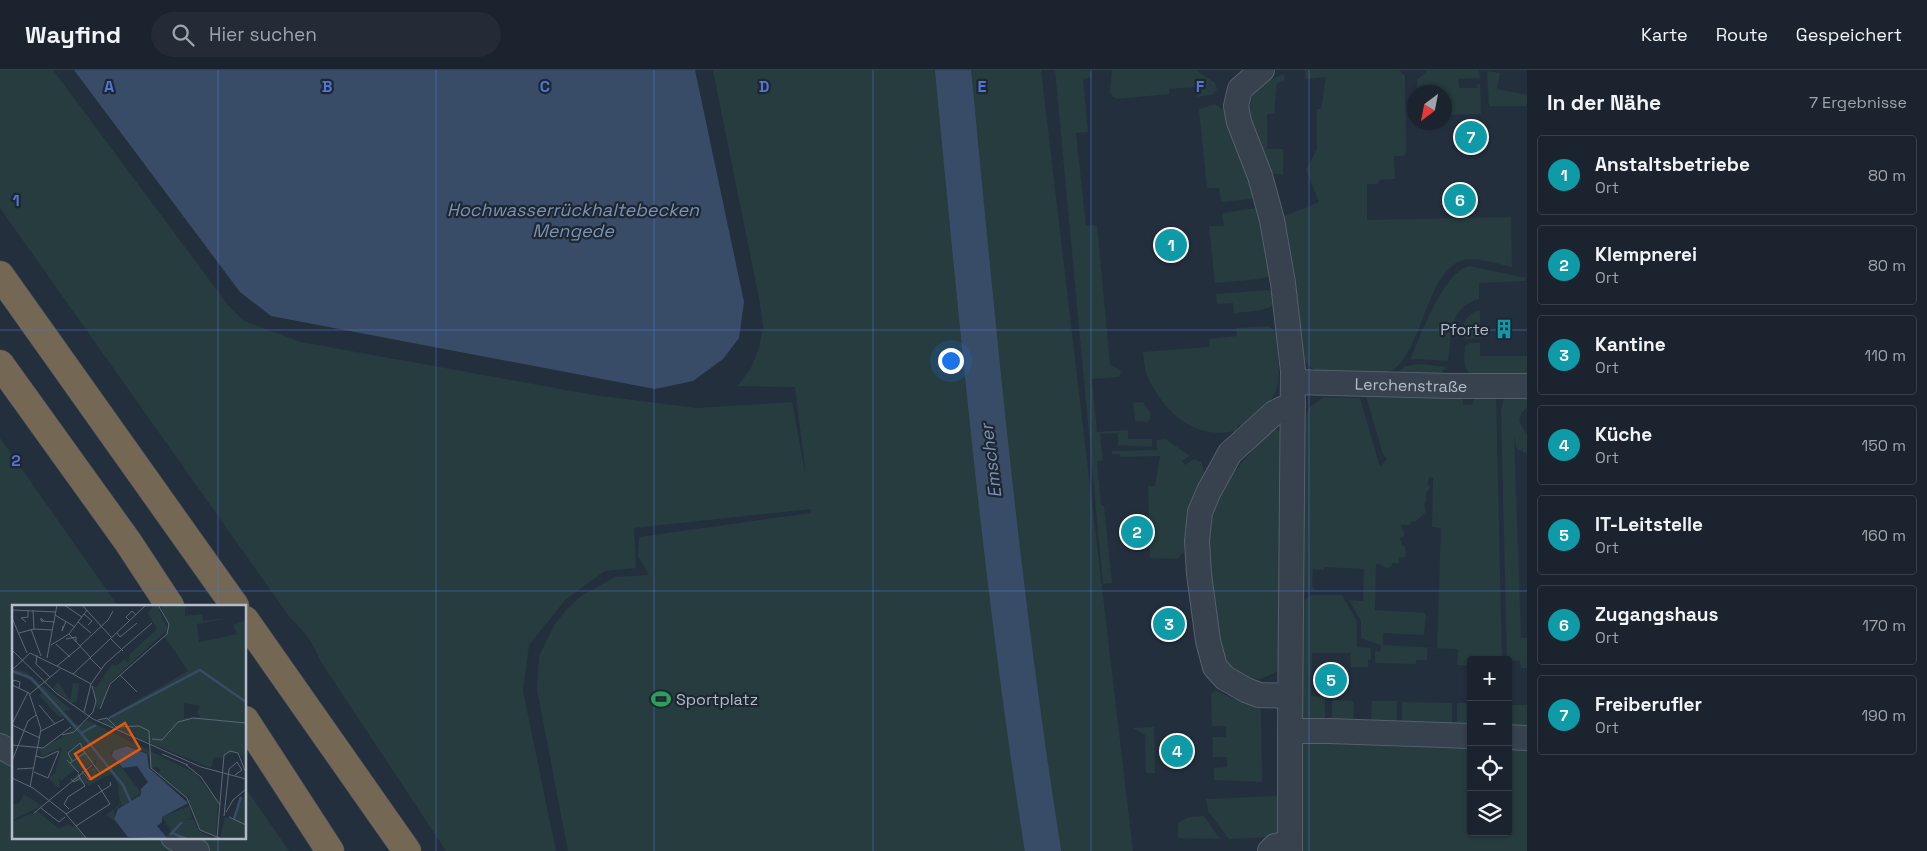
<!DOCTYPE html>
<html lang="de">
<meta charset="utf-8">
<style>
body{margin:0;font-family:"Space Grotesk",sans-serif;background:#242b36;color:#f1f3f6}
.controls{position:absolute;right:15px;bottom:15px;display:grid;overflow:hidden;border-radius:5px;box-shadow:0 1px 4px #0004}
.controls button{width:45px;height:45px;display:grid;place-items:center;padding:0;border:0;border-bottom:1px solid #39404a;background:#1b232e;color:#f1f3f6;font:25px sans-serif}
.compass{position:absolute;left:1407px;top:15px;width:45px;height:45px;border-radius:50%;background:#1b232e;box-shadow:0 1px 4px #0004;rotate:212deg}
.you{position:absolute;left:950px;top:290px;width:18px;height:18px;margin:-12px;border:4px solid #fff;border-radius:50%;background:#1a73e8;box-shadow:0 0 0 8px #1a73e833}
.badge{display:grid;place-items:center;width:32px;height:32px;border-radius:50%;background:#8ab4f8;color:#fff;font-size:16px;font-weight:700}
.pin{position:absolute;translate:-50% -50%;border:2px solid #fff;box-shadow:0 1px 5px #0006}
.list{margin:0;padding:0;list-style:none}
h2{display:flex;justify-content:space-between;align-items:center;height:65px;margin:0;padding:0 20px;font-size:21px}
h2 small{font-size:16px;font-weight:400;color:#a0a4aa}
.list li{display:grid;grid-template-columns:32px 1fr auto;gap:15px;align-items:center;box-sizing:border-box;height:80px;margin:0 10px 10px;padding:0 10px;border:1px solid #39404a;border-radius:5px}
.list b{display:block;font-size:19px;white-space:nowrap}
.list p{margin:0;font-size:16px;white-space:nowrap;color:#a0a4aa}
.list em{font-size:16px;font-style:normal;color:#a0a4aa}
.icon{flex:none;width:28px;height:28px;fill:none;stroke:currentColor;stroke-width:2;stroke-linecap:round;stroke-linejoin:round}
.map{position:relative;flex:none;width:1527px;height:781px;overflow:hidden}
header{display:flex;align-items:center;gap:30px;box-sizing:border-box;height:70px;padding:0 25px;background:#1b232e;border-bottom:1px solid #39404a}
header strong{font-size:24px}
nav{display:flex;gap:28px;margin-inline-start:auto;font-size:18px}
.search{width:350px;height:45px;background:#242b36;display:flex;align-items:center;gap:12px;box-sizing:border-box;padding:0 18px;border-radius:28px;color:#a0a4aa;font-size:19px}
main{display:flex}
aside{flex:1;background:#1b232e}
.map>svg:first-child{display:block}
.green{fill:#263c3f;fill-rule:evenodd}
.water{fill:#394c67}
.lines{fill:none;stroke-linecap:round;stroke-linejoin:round}
.river{stroke:#394c67;stroke-width:36}
.minor-casing{stroke:#565f6c;stroke-width:26}
.highway-casing{stroke:#434c59;stroke-width:29}
.minor{stroke:#38414e;stroke-width:24}
.highway{stroke:#746855;stroke-width:28}
.grid{fill:none;stroke:#5274d3;stroke-width:1;stroke-opacity:0.55}
.labels{text-anchor:middle;stroke-width:4.5;stroke-linejoin:round;paint-order:stroke}
.poi-label{font-size:16px;fill:#b4bcc9;stroke:#1d2633;text-anchor:end}
.street-label{font-size:16px;fill:#b4bcc9;stroke:#1d2633}
.water-label{font-size:18px;font-style:italic;fill:#7c92b1;stroke:#1d2633}
.inset-river{fill:none;stroke:#394c67;stroke-width:2.5}
.inset-road{fill:none;stroke:#5e6776;stroke-width:1}
.view{fill:#e8590c;fill-opacity:0.15;stroke:#e8590c;stroke-width:2.5}
.inset-edge{fill:none;stroke:#b4bcc9;stroke-width:2.5}
.grid-label{font-size:16px;text-anchor:middle;font-weight:bold;fill:#5274d3;stroke:#1d2633;stroke-width:4.5;stroke-linejoin:round;paint-order:stroke}
</style>
<header>
<strong>Wayfind</strong>
<div class="search"><svg class="icon" aria-label="search" viewBox="0 0 24 24"><circle cx="10" cy="10" r="6"/><path d="M15 15l6 6"/></svg>Hier suchen</div>
<nav><a>Karte</a><a>Route</a><a>Gespeichert</a></nav>
</header>
<main>
<div class="map">
<svg width="1527" height="781" viewBox="0 0 1527 781">
<rect width="100%" height="100%" fill="#242f3e"/>
<path class="green" d="M0,0h53l175,235 16,16 57,21 293,53 103,13 95,-6 14,75 -11,-90 -57,-1 13,-18 8,-20 4,-21 -3,-23 -47,-234h328l92,781h-565l-31,-161 2,-34 16,-32 12,-15 14,-13 34,-19 34,-2 -11,-18 1,-20 172,-24v-4l-177,19 2,40 -31,3 -39,28 -37,46 -6,46 33,160h-110l-125,-189c-7,-18 -16,-30 -30,-43l-291,-411z
M1055,0h32l5,2v5l-9,2 5,53 -12,1 10,93 11,-1 13,139 11,7 -2,6 -27,2 5,53 31,-2v9h24v8l-34,-2v-12l-18,1 3,26 -6,1 4,45h3l8,77 -9,1z
M1112,0h84l19,13 2,7 -6,5 -14,2 -1,-10 -27,2v5l-53,5 -4,-3 -2,-5z
M1305,0h94l6,6 1,76 -2,4h-10l1,23 -16,1 -1,4h-11v36l144,-3 1,50c-17,-3 -39,-13 -56,-4 -31,19 -36,93 -66,109 -7,4 -33,1 -42,1 -18,1 -34,2 -45,-14l-23,-141 39,-16 -13,-32 11,-21v-40h4l5,-32 -21,2z
M1428,0h51l1,8 -22,1 1,9h18l1,-4h2l1,30 -36,1 -1,-23h-27v-12z
M1487,1l13,2 -3,16 30,6v11h-38z
M1284,4v7l-7,2 -3,31h-7v35h16v26l-15,-2 -20,-59 1,-5 4,-14 9,-12z
M1215,34l9,6 19,52 10,35 -2,2 -30,3 -2,-14h-12l-8,-79z
M1256,138l6,18 9,50 -11,3 -45,4 -6,-57h15l-2,-13z
M1469,196l57,12 -1,3 -46,2v16c-30,7 -27,37 -31,62l-31,-2 -7,1c11,-24 33,-88 59,-94z
M1268,220l5,2c0,3 1,9 0,12 -3,7 -31,8 -39,9l-1,-10 -16,1 -1,-10z
M1480,240v28l-15,1c-6,-12 2,-27 15,-29z
M1267,256l6,3 4,6c2,53 9,57 -35,92l-2,-2 -3,1 1,4c-34,10 -64,-8 -82,-38 -4,-6 -8,-13 -10,-20 -2,-7 -2,-14 -3,-20l67,-5 -1,-8 28,-3 -1,-8z
M1470,273h10v13h47v17h-26l-4,3 -26,-1c-9,-10 -7,-16 -6,-29z
M1420,294l27,3 -9,8 -45,1 13,-10z
M1326,327l34,1 20,69 7,-9 -4,-4 -17,-57 97,1v7l10,-1 1,-6h22l6,262h-31v6l-14,-1 1,-16 -31,-1v12h-11v4l-41,-1v-12l5,1 1,-7 -20,-7v-17l-12,-21 14,1 1,-32 -40,-2v3l-11,-1 -1,16 3,5h-14l2,-103 2,-3c-4,-10 -4,-56 -1,-66 4,-11 12,-17 22,-21zM1429,407l4,1 -1,49 9,1 -4,120 -54,-3v-12l41,2 2,-22 -51,-3 1,-46h4l7,4 4,-1 1,-4h7v-6l4,1 3,-2 -1,-9 -3,-2 -2,-7 4,-2v-3l-4,-8h9l3,-4 3,1 11,-10 -2,-7 3,-5 -1,-1v-6l4,-5 -2,-5z
M1505,328h22v10c-12,9 -8,16 0,26v20l-11,-6 -2,-13 7,203h6v30h-6l-1,-7 -13,-1 -6,-250 2,-9z
M1143,332l8,12 -1,5 -3,3 -12,-1 -2,-18z
M1275,358l7,5 -2,237 -19,9 -15,-1 -8,-2 -15,-15 -16,-115 2,-30 13,-29 33,-40z
M0,368l118,168h-104v231h231v-50l44,64h-289z
M1165,369l25,17 -8,5 3,4 9,-6 7,3 5,15 -21,74 -8,8 -27,-1 -2,-72h7l5,-30 -39,1 -1,-3h-8v-3l45,-1v-10z
M1311,525h31l15,27v25l14,1v12h-3v7h-17l-1,-14h-38l-1,43 14,1v22h-20l-4,-4 1,-112z
M1215,620l17,8 29,11 1,73 -48,-2v-12l13,-1v-10h-14v-20h13v-11h-14l-1,-32z
M1332,630l22,1 -1,20h-21z
M1372,631h25v21h-26z
M1402,632l50,1v21l-50,-1z
M1457,633h14v22h-14z
M1508,635h19v22l-19,-1z
M1154,657l1,46h-9l-1,-38 -12,-7z
M1302,670l169,5v87h37v-85h19v104h-226z
M1279,726l1,36 -5,5 -46,2 -21,-28 -2,-12z
M1204,746l16,23 -42,-1v-15l11,-6z"/>
<path class="water" d="M74,0h621l49,232 -5,36 -16,21 -30,22 -38,8 -384,-73 -31,-24z"/>
<g class="lines">
<path class="river" d="M953,0c25,261 49,522 90,781"/>
<defs>
<g id="minor">
<path d="M1262,0l-22,19 -4,17 3,16 21,54 12,44 11,63 10,88 -3,360v112"/>
<path id="s1" d="M1293,312l158,4h76"/>
<path d="M1290,626l-31,-1 -13,-5 -21,-12 -10,-11 -7,-26 -9,-67 -2,-33 3,-29 9,-21 21,-38 44,-40 8,-4 11,-4"/>
<path d="M1290,661h39l142,5"/>
<path d="M1508,667l19,1"/>
<path d="M0,676l14,8"/>
<path d="M173,767l24,14"/>
<path d="M1270,781l5,-5 15,-3v8"/>
</g>
<path id="highway" d="M0,205l235,331
M0,294l128,178 42,64
M245,550l162,231
M245,650l85,131"/>
</defs>
<use href="#minor" class="minor-casing"/>
<use href="#highway" class="highway-casing"/>
<use href="#minor" class="minor"/>
<use href="#highway" class="highway"/>
</g>
<path class="grid" d="M218,0v536M436,0v781M654,0v781M873,0v781M1091,0v781M1309,0v781M0,260h1527M0,521h1527M218,767v14"/>
<defs>
<symbol id="building-bare" viewBox="-9 -9 18 18"><path d="M-4-6H4V6H1V3H-1V6H-4ZM-2.5-4.3h1.7v1.8h-1.7ZM.8-4.3h1.7v1.8H.8ZM-2.5-1h1.7V.8h-1.7ZM.8-1h1.7V.8H.8Z" fill="#0f9aa8" stroke="#1d2633" stroke-width="2.5" paint-order="stroke"/></symbol>
<symbol id="stadium-bare" viewBox="-9 -9 18 18"><path d="M0-5a6.5 5 0 1 0 0 10a6.5 5 0 1 0 0-10ZM-3.5-1.8h7v3.6h-7Z" fill="#2e9e5b" stroke="#1d2633" stroke-width="2.5" paint-order="stroke"/></symbol>
</defs>
<g fill-rule="evenodd">
<use href="#building-bare" x="1490" y="245" width="28" height="28"/>
<use href="#stadium-bare" x="647" y="615" width="28" height="28"/>
</g>
<g class="labels">
<g class="poi-label">
<text x="1489" y="265">Pforte</text>
<text x="676" y="635" text-anchor="start">Sportplatz</text>
</g>
<g class="street-label">
<text dy="6" stroke="none"><textPath href="#s1" startOffset="118">Lerchenstraße</textPath></text>
</g>
<g class="water-label">
<text x="573" y="146">Hochwasserrückhaltebecken<tspan x="573" dy="21">Mengede</tspan></text>
<text transform="translate(991 391) rotate(-97)" y="6">Emscher</text>
</g>
</g>
<g transform="translate(12 535)">
<rect width="234" height="234" fill="#242f3e"/>
<path d="M142,0h3l11,24 -60,55 -4,16 -7,9 -4,-23 4,1 15,-23 4,2 9,-7 1,3 3,-1 1,-7 27,-25 -9,-16zM148,0h25v11l18,-2v7l28,-3 -34,6 2,18 38,-8 -4,-9 13,-5v149l-3,-12 -7,-6 -15,7 -7,-1 -3,11 -109,-45 48,-27 -48,27 -2,-1 88,-51 -23,-34 4,-10zM172,98l16,3 -3,6 3,5 -16,1zM4,64l10,3 15,13 -3,3 -13,-12 -13,-2zM46,77l12,19 3,-18 6,1 -2,17 -5,2 -19,-14zM31,81l28,24 -7,1 13,14 4,-1 -7,7 -6,2 5,-4 -2,-4 -8,-9 -4,1 -20,-22 3,-2 -3,-4zM75,115l108,53 23,29 -2,35 -15,-7 -13,-31 2,-3 -3,1 -29,-24 3,-3 -4,-3 -5,1 -4,-14 -21,-9 -17,8 30,38v3l-18,12 -3,-9 1,9 -6,4v11l-8,-6 13,-10 -1,-22 -7,-9 -22,11 -17,-6 10,-7 6,9 11,-5 2,-3 -5,-4 1,6 -9,4 6,-7 -7,1 6,-7 2,3 1,-9 -16,12 -6,-2 -13,11 -2,-4 1,11 -3,-1 -8,-9 6,-5 7,-26 -20,9 -3,-7 38,-19 4,3 -4,-4zM234,185v49h-26l5,-22 9,2zM12,189l18,12 -30,14v-15l7,-2zM177,201l3,12 -7,2 8,-1 6,12 14,8h-44l-3,-3 5,-5 -9,-14zM25,206l22,18 8,-4 9,2 10,12h-74v-17z" fill="#263c3f" fill-rule="evenodd"/>
<path d="M115,141l20,8 2,14 39,35 -26,14v5l-5,4 11,13 -40,-2 -14,-18 4,-10 23,-14v-6l7,-7 -11,-16 -14,2 -11,-12 1,-5z" fill="#394c67"/>
<path class="inset-river" d="M0,66l19,7 50,55 42,52 9,20M97,113l91,-48 46,32M69,128l15,-8M222,214l7,-22M160,228l15,6M158,230l12,-13"/>
<path class="inset-road" d="M52,0l18,12M70,0l30,33M0,5l44,2M21,5l1,19M72,9l8,7 -4,4M43,10l20,12M0,13l15,35M32,16l-3,-3v3l14,1M118,16l-4,-4 6,-6 4,4M14,17l-5,-4 7,-1v-7M66,17l13,11M51,21l-1,5 4,-10M19,24l10,27M7,28l15,-4 18,1M105,28l3,4 17,-14M57,29l22,24M54,34l10,-2v5M99,34l12,12M44,39l14,13M39,40l18,-11 18,-24M68,41l28,-26 5,-9M0,45l44,43 37,26 108,48 45,12M25,50l-1,9 14,13M35,53l10,-53M78,53l11,11M45,61l24,-20M0,65l18,-17 43,21 73,-69M61,69l18,10M108,70l17,17M0,78l2,-3 6,2 -1,6M0,80l17,8 12,36 -11,58M18,89l30,-25M27,100l16,19M88,104l10,-25 57,-50 2,-10 -11,-19M72,107l7,-28 14,-20 47,-41M86,115l9,-2 9,9 23,-1 10,5 2,37 36,30 13,32 22,9M0,119l16,-32M0,120l28,13M29,126l23,-12M50,130l12,-3 19,-20 3,-11 -4,-15M140,134l10,1 16,-18 15,-4 53,5M0,140l31,3 28,-21M150,149l26,11M24,151l7,2 15,-7M55,155l12,13M0,156l16,-40 8,-6M60,156l-4,-8 12,-10 3,6M58,158l15,-10M174,160l15,12 19,28M5,164l17,-1M70,166l7,9 11,-7 -17,-23M22,167l14,6 11,-27M0,173l21,10 32,25 22,26M59,174l3,3 6,-4 -2,-4M29,203l18,14 6,-5M57,204l-5,-5 4,-7 17,-11 -5,-8M214,207l7,-12 13,-11M22,208l58,-48M54,209l45,-29 -1,-3M212,211l5,-47 8,-7 5,8 -7,5M217,212l17,8M64,221l34,-22 -12,-19M205,234l7,-84 6,-4 8,2 8,20"/>
<path class="view" d="M113,118l15,26 -49,30 -16,-25z"/>
<rect width="234" height="234" class="inset-edge"/>
</g>
<g class="grid-label">
<text x="109" y="22">A</text>
<text x="327" y="22">B</text>
<text x="545" y="22">C</text>
<text x="764" y="22">D</text>
<text x="982" y="22">E</text>
<text x="1200" y="22">F</text>
<text x="16" y="136">1</text>
<text x="16" y="396">2</text>
</g>
</svg>
<div class="controls">
<button>+</button>
<button>−</button>
<button><svg class="icon" aria-label="locate" viewBox="0 0 24 24"><circle cx="12" cy="12" r="6"/><path d="M12 2v4M12 18v4M2 12h4M18 12h4"/></svg></button>
<button><svg class="icon" aria-label="layers" viewBox="0 0 24 24"><path d="M12 4l9 5-9 5-9-5zM3 14l9 5 9-5"/></svg></button>
</div>
<svg class="compass" viewBox="-18 -18 36 36"><path d="M0-13l5 13h-10z" fill="#e53935"/><path d="M0 13l5-13h-10z" fill="#a0a4aa"/></svg>
<div class="you"></div>
<div class="pin badge" style="left:1171px;top:175px;background:#0f9aa8">1</div>
<div class="pin badge" style="left:1137px;top:462px;background:#0f9aa8">2</div>
<div class="pin badge" style="left:1169px;top:554px;background:#0f9aa8">3</div>
<div class="pin badge" style="left:1177px;top:681px;background:#0f9aa8">4</div>
<div class="pin badge" style="left:1331px;top:610px;background:#0f9aa8">5</div>
<div class="pin badge" style="left:1460px;top:130px;background:#0f9aa8">6</div>
<div class="pin badge" style="left:1471px;top:67px;background:#0f9aa8">7</div>
</div>
<aside>
<h2>In der Nähe<small>7 Ergebnisse</small></h2>
<ul class="list">
<li><span class="badge" style="background:#0f9aa8">1</span><div><b>Anstaltsbetriebe</b><p>Ort</p></div><em>80 m</em></li>
<li><span class="badge" style="background:#0f9aa8">2</span><div><b>Klempnerei</b><p>Ort</p></div><em>80 m</em></li>
<li><span class="badge" style="background:#0f9aa8">3</span><div><b>Kantine</b><p>Ort</p></div><em>110 m</em></li>
<li><span class="badge" style="background:#0f9aa8">4</span><div><b>Küche</b><p>Ort</p></div><em>150 m</em></li>
<li><span class="badge" style="background:#0f9aa8">5</span><div><b>IT-Leitstelle</b><p>Ort</p></div><em>160 m</em></li>
<li><span class="badge" style="background:#0f9aa8">6</span><div><b>Zugangshaus</b><p>Ort</p></div><em>170 m</em></li>
<li><span class="badge" style="background:#0f9aa8">7</span><div><b>Freiberufler</b><p>Ort</p></div><em>190 m</em></li>
</ul>
</aside>
</main>
